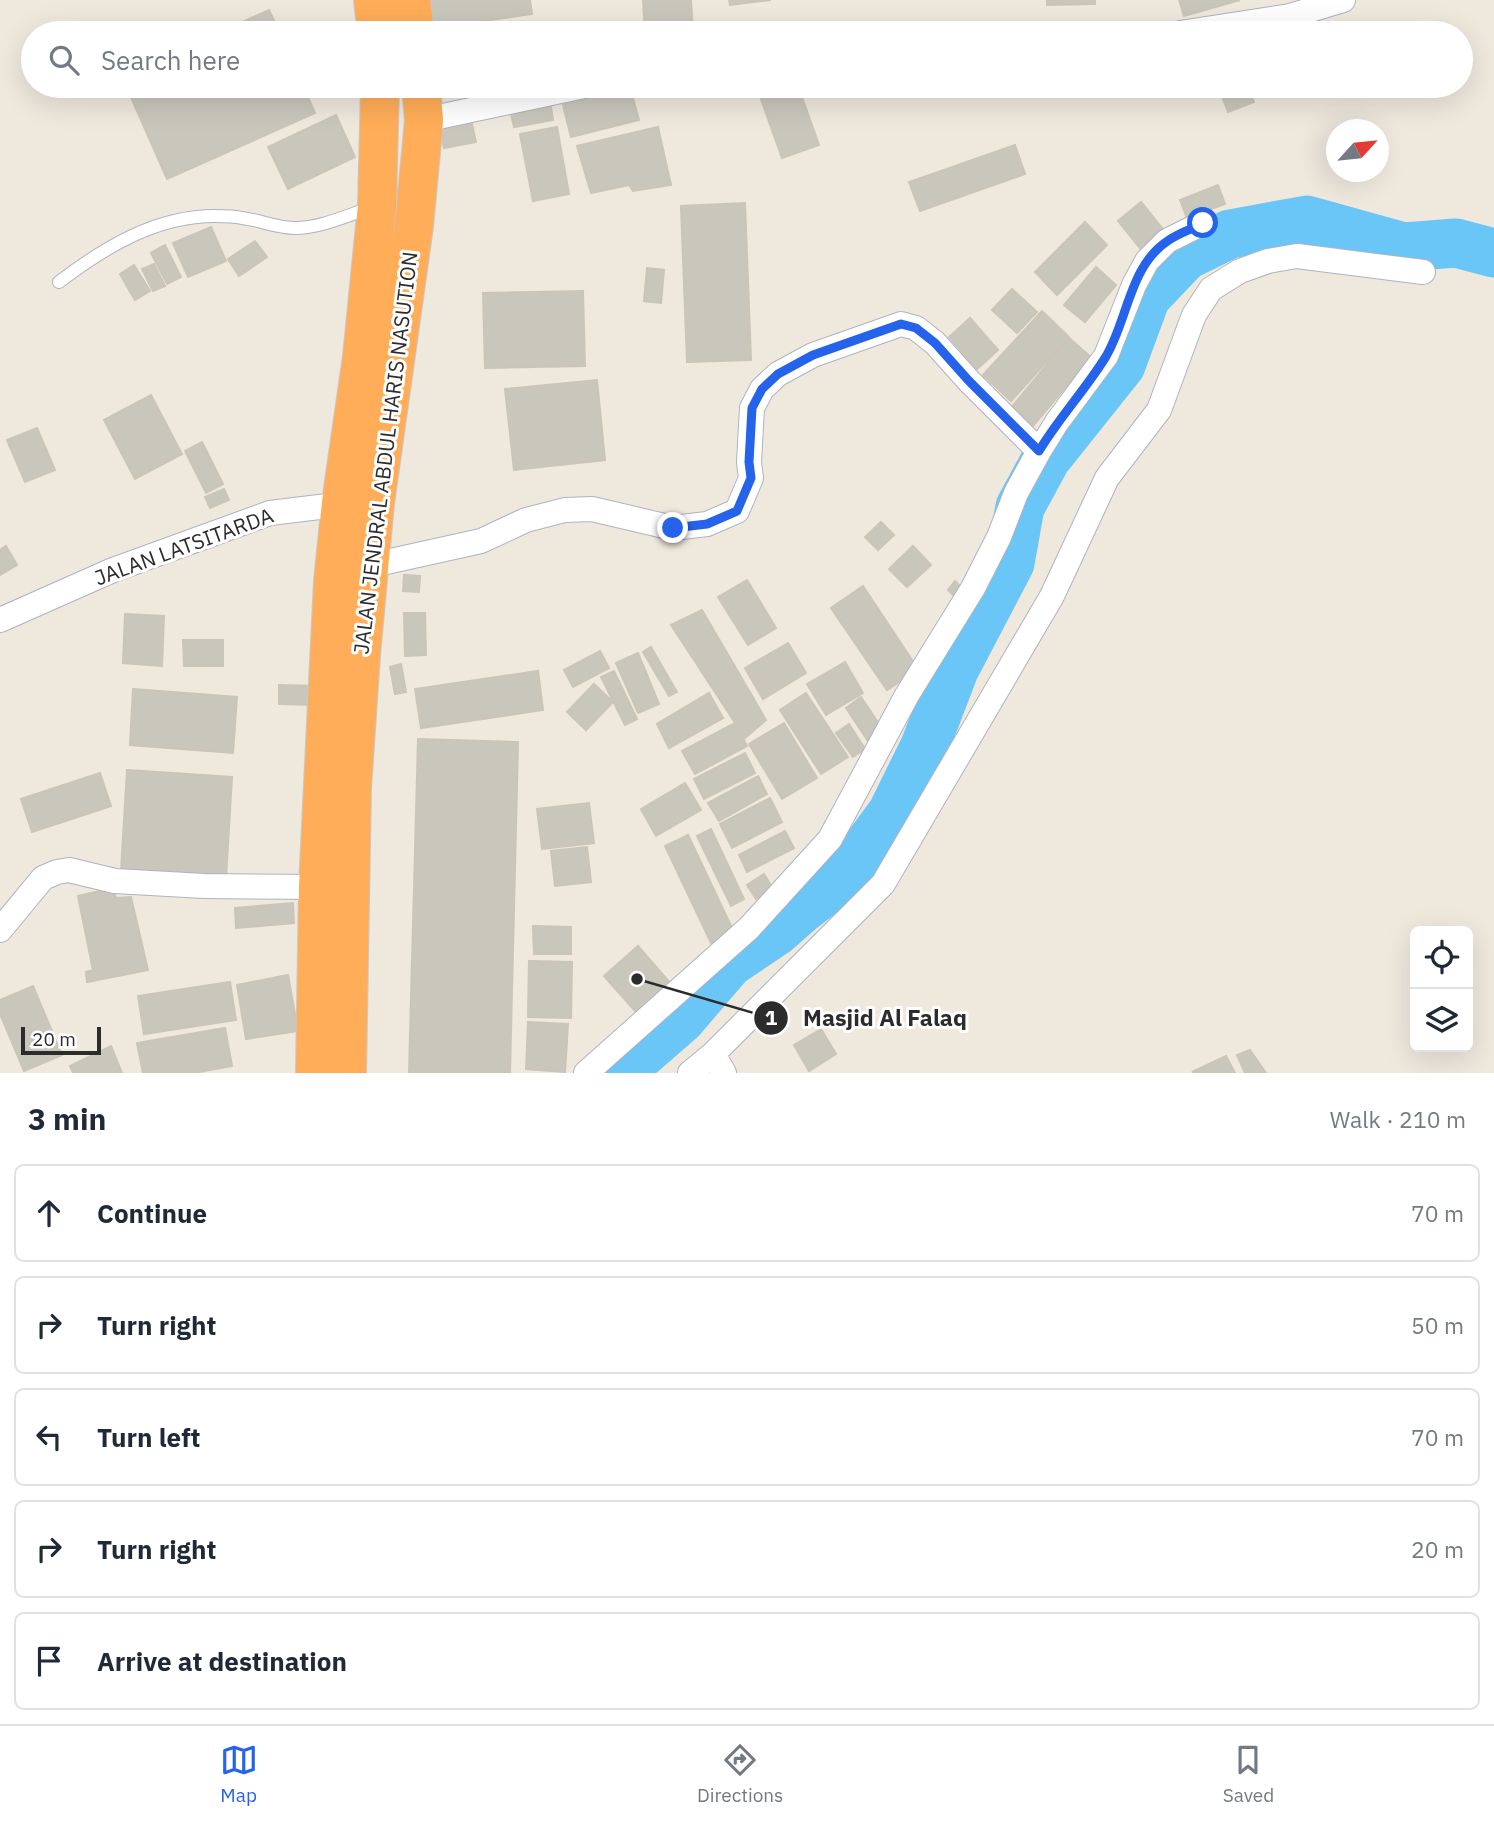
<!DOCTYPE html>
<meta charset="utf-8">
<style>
body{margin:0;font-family:"IBM Plex Sans",sans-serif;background:#f2f2f3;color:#1f2937}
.controls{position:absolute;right:21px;bottom:21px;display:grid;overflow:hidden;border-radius:10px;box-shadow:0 7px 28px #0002}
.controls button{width:63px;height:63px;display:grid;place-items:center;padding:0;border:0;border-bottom:2px solid #e0e1e3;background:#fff;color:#1f2937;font:35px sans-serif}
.compass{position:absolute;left:1326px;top:119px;width:63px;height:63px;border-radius:50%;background:#fff;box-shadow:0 7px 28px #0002;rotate:63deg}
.scale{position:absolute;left:21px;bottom:18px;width:80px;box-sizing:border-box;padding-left:7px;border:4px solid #2c2c2c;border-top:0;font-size:19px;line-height:24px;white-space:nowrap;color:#2c2c2c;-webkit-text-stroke:5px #fff;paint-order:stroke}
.stop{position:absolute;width:21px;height:21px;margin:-16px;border:5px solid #2563eb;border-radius:50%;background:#fff}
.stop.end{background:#2563eb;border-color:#fff;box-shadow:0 2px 7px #0008}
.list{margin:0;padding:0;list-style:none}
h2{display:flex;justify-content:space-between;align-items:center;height:91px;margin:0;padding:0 28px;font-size:30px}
h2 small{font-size:23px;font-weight:400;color:#747a83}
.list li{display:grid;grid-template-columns:46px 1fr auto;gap:21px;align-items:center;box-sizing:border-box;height:98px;margin:0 14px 14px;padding:0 14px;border:2px solid #e0e1e3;border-radius:10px}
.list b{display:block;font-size:26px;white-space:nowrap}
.list em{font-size:23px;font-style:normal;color:#747a83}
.icon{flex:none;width:38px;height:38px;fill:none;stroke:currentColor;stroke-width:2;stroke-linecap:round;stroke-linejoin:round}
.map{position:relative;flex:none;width:1494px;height:1073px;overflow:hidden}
.search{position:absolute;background:#fff;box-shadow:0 7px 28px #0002;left:21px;right:21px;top:21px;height:77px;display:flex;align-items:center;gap:18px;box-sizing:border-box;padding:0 24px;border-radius:38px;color:#747a83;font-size:26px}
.sheet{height:651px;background:#fff}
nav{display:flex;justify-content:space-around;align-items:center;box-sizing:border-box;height:98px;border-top:2px solid #e0e1e3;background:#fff;font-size:19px;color:#747a83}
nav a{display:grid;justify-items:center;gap:4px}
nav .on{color:#2563eb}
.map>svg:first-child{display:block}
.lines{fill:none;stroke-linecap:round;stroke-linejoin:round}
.river{stroke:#69c6f7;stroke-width:49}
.building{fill:#c9c6bc;stroke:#cac5b6;stroke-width:2}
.lane-casing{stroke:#b1b2c0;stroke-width:14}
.street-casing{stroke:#b1b2c0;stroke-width:26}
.highway-casing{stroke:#c8c8c8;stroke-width:40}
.lane{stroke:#fff;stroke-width:12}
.street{stroke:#fff;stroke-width:24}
.highway{stroke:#ffad58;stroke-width:38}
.route{stroke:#2563eb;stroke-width:9}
.labels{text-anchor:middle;stroke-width:6;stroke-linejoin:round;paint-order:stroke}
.street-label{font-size:21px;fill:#2c2c2c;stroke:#fff}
.leader{fill:none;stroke:#2c2c2c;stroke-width:2.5}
.callout-dot{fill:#2c2c2c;stroke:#fff;stroke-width:2.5}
.mark-label{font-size:21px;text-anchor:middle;font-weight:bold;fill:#fff}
.callout-label{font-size:23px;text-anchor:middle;font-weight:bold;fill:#2c2c2c;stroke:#fff;stroke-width:6;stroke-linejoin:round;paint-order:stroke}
</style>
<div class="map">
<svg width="1494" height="1073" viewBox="0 0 1494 1073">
<rect width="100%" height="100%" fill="#eee8dd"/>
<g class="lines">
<path class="river" d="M619,1073l62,-54 48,-56 46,-31 25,-22 47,-36 45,-61 33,-67 29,-76 56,-107 10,-56 26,-48 75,-94 25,-68 39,-41 45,-22 77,-14 97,27 52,-4 38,10"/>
</g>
<path class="building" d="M430,0h100l2,14 -98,14z
M643,0h48l2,33h-48z
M729,0h42l-41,5z
M1047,0h48v4l-48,1z
M1179,0h61l-56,16z
M269,10l11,23h-62z
M126,86h177l12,27 -148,66z
M764,86h34l21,59 -37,13 -25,-70z
M1218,86h29l7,16 -26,10z
M630,87l9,33 -68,17 -8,-32z
M551,107l2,13 -39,7 -3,-13z
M336,115l19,42 -67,32 -20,-42z
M471,120l5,22 -32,6 -4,-22z
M557,127l12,67 -36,7 -13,-67z
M658,127l13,58 -38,6 -4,-6 -38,8 -14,-47z
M1015,145l10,29 -105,37 -11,-29z
M1218,185l7,19 -38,14 -7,-18z
M1141,202l22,27 -23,19 -22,-27z
M745,203l6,157 -64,2 -6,-156z
M1085,222l22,23 -50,50 -22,-23z
M211,227l15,34 -38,16 -15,-34z
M255,241l12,16 -28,19 -11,-17z
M165,245l16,32 -14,7 -16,-31z
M154,264l11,22 -12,5 -11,-22z
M134,265l16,26 -15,9 -15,-26z
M1096,267l20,18 -31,37 -21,-17z
M647,268l17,2 -3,33 -17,-2z
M1012,289l25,23 -20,21 -25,-23z
M583,291l2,75 -100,2 -2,-75z
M1042,311l27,26 -58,64 -28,-26z
M970,318l28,32 -21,19 -28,-32z
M1069,338l22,19 -59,70 -22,-18z
M597,380l8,80 -91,10 -9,-81z
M151,395l31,59 -47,25 -31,-59z
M37,428l18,42 -30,12 -18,-42z
M202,442l21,42 -17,9 -21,-42z
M224,489l5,11 -19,8 -5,-11z
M881,522l13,13 -16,15 -13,-13z
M6,546l11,19 -17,10v-25z
M913,546l18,19 -24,22 -18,-18z
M404,575l16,1 -1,16 -16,-1z
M747,580l29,48 -28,17 -30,-48z
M955,581l8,8 -8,8 -7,-7z
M863,586l55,83 -31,21 -56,-82z
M702,610l64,110 -21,18 -74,-113z
M404,613h21l1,42 -21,1z
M125,614l39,2 -2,50 -39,-3z
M183,640h40v26h-39z
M788,643l18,30 -43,26 -18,-31z
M651,647l26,45 -8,4 -26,-44z
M600,651l9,17 -36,19 -9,-17z
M638,653l21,51 -21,9 -22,-50z
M845,662l18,31 -37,22 -19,-31z
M401,664l5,28 -11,2 -5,-27z
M538,671l5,39 -122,18 -6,-39z
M614,671l23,48 -12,6 -24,-48z
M594,684l19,18 -27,28 -19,-18z
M279,685l37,1 -1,19 -36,-1z
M133,689l104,8 -4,56 -103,-8z
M709,693l14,25 -54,30 -12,-24z
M806,693l42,64 -27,17 -41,-64z
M861,697l22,33 -15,11 -22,-33z
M735,723l12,23 -52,28 -13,-23z
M784,723l33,55 -35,21 -33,-55z
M849,724l16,25 -12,8 -17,-24z
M418,739l100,3 -8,331h-101z
M745,753l10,20 -51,26 -10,-20z
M127,770l105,7 -6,101 -105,-7z
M100,773l11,33 -79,26 -11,-33z
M758,776l9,18 -48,27 -11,-18z
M685,783l16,27 -45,26 -15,-27z
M770,798l12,24 -50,26 -12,-24z
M589,803l5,40 -52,6 -5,-40z
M711,829l33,70 -13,7 -34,-70z
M785,831l9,17 -47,24 -8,-17z
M688,835l46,97 -23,11 -46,-97z
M587,847l4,35 -36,4 -4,-35z
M764,874l9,15 -17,10 -9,-14z
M113,888l3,10 15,-1 17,73 -61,12 -1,-10 7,-2 -15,-74z
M293,903l1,20 -58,5 -1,-20z
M533,926l38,1v27h-37z
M638,946l32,37 -33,30 -33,-37z
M529,961l43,1 -1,56 -43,-1z
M288,975l10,56 -52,8 -9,-54z
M230,982l6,38 -92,14 -6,-38z
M33,986l29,69 -38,16 -24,-57v-14z
M528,1022l40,2 -3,48 -39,-3z
M225,1028l7,38 -38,7h-51l-6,-30z
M821,1029l15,25 -27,17 -15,-26z
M111,1046l11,27h-49l-3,-7z
M1250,1050l16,23h-21l-8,-18z
M1226,1056l9,17 -43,-1z"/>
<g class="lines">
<defs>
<path id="lane" d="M59,282c46,-35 97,-66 156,-66 9,0 19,0 27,2 18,2 34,10 53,10 26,0 53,-13 78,-21"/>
<path id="street" d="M1180,33l110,-17 53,-16
M424,120l160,-34
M368,566l113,-25 45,-21 39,-10 27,-1 81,19 34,-4 30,-13 14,-33 -2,-16 3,-54 10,-19 16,-15 35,-19 88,-31 15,4 19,15 34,38 70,70
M0,620l113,-50 157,-57 82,-10
M0,930l43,-52 14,-6 12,-2 46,11 89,5 114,1
M713,1054l11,19
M586,1073l163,-145 81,-89 77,-144 66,-107 26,-51 17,-44 23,-42 18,-29 49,-66 28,-71 13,-24 20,-20 36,-18
M690,1073l23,-19 170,-170 169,-288 55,-118 52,-68 35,-95 17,-26 29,-18 28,-10 29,-5 126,16"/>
<path id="highway" d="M373,0l4,33
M411,0l4,33
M315,1073l3,-186 15,-306 8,-78 21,-146 15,-151 3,-120
M347,1073l5,-285 9,-133 14,-152 39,-277 10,-106 -3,-34"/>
</defs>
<use href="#lane" class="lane-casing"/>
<use href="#street" class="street-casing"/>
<use href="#highway" class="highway-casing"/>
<use href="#lane" class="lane"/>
<use href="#street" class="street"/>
<use href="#highway" class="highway"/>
</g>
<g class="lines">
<path class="route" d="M673,528l34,-4 30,-13 14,-33 -2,-16 3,-54 10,-19 16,-15 35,-19 88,-31 15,4 19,15 34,38 70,70c20,-33 46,-61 66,-93 23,-37 24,-93 64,-118 10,-7 23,-11 34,-17"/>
</g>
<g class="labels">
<g class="street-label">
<text transform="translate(386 453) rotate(-83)" y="7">JALAN JENDRAL ABDUL HARIS NASUTION</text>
<text transform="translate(184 547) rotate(-20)" y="7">JALAN LATSITARDA</text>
</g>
</g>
<path class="leader" d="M637 979L771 1018"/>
<g class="callout-dot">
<circle cx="637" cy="979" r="7"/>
<circle cx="771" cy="1018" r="18"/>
</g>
<g class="mark-label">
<text x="771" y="1025">1</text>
</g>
<g class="callout-label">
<text x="885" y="1026">Masjid Al Falaq</text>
</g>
</svg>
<div class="controls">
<button><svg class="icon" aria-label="locate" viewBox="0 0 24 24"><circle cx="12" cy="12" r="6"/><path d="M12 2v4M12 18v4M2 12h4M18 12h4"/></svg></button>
<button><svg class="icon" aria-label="layers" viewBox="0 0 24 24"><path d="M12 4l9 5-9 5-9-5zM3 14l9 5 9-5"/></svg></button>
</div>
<svg class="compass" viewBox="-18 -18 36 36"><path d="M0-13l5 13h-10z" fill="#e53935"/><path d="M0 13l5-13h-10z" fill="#747a83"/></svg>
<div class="scale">20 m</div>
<div class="stop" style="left:1203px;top:223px"></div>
<div class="stop end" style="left:673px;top:528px"></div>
<div class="search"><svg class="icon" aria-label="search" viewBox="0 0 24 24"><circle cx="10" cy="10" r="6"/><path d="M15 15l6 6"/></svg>Search here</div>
</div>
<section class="sheet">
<h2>3 min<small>Walk · 210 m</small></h2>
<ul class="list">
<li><svg class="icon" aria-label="ahead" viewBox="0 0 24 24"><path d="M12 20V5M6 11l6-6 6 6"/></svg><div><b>Continue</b></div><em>70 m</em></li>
<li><svg class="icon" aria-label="right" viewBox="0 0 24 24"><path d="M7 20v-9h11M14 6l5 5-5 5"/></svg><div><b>Turn right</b></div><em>50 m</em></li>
<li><svg class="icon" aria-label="left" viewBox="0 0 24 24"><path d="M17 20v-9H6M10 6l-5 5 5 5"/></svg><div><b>Turn left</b></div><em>70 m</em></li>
<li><svg class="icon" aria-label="right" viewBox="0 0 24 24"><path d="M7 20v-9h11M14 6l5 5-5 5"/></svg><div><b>Turn right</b></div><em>20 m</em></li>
<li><svg class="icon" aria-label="arrive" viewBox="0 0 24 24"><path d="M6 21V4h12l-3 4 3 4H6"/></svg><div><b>Arrive at destination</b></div></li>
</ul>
</section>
<nav>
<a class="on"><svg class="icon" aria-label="map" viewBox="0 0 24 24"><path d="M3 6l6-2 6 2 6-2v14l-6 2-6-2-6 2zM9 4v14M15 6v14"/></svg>Map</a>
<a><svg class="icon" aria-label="directions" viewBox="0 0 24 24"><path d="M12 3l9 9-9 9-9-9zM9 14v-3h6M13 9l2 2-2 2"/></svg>Directions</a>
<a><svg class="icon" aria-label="saved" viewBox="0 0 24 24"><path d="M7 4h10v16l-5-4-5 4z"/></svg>Saved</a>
</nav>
